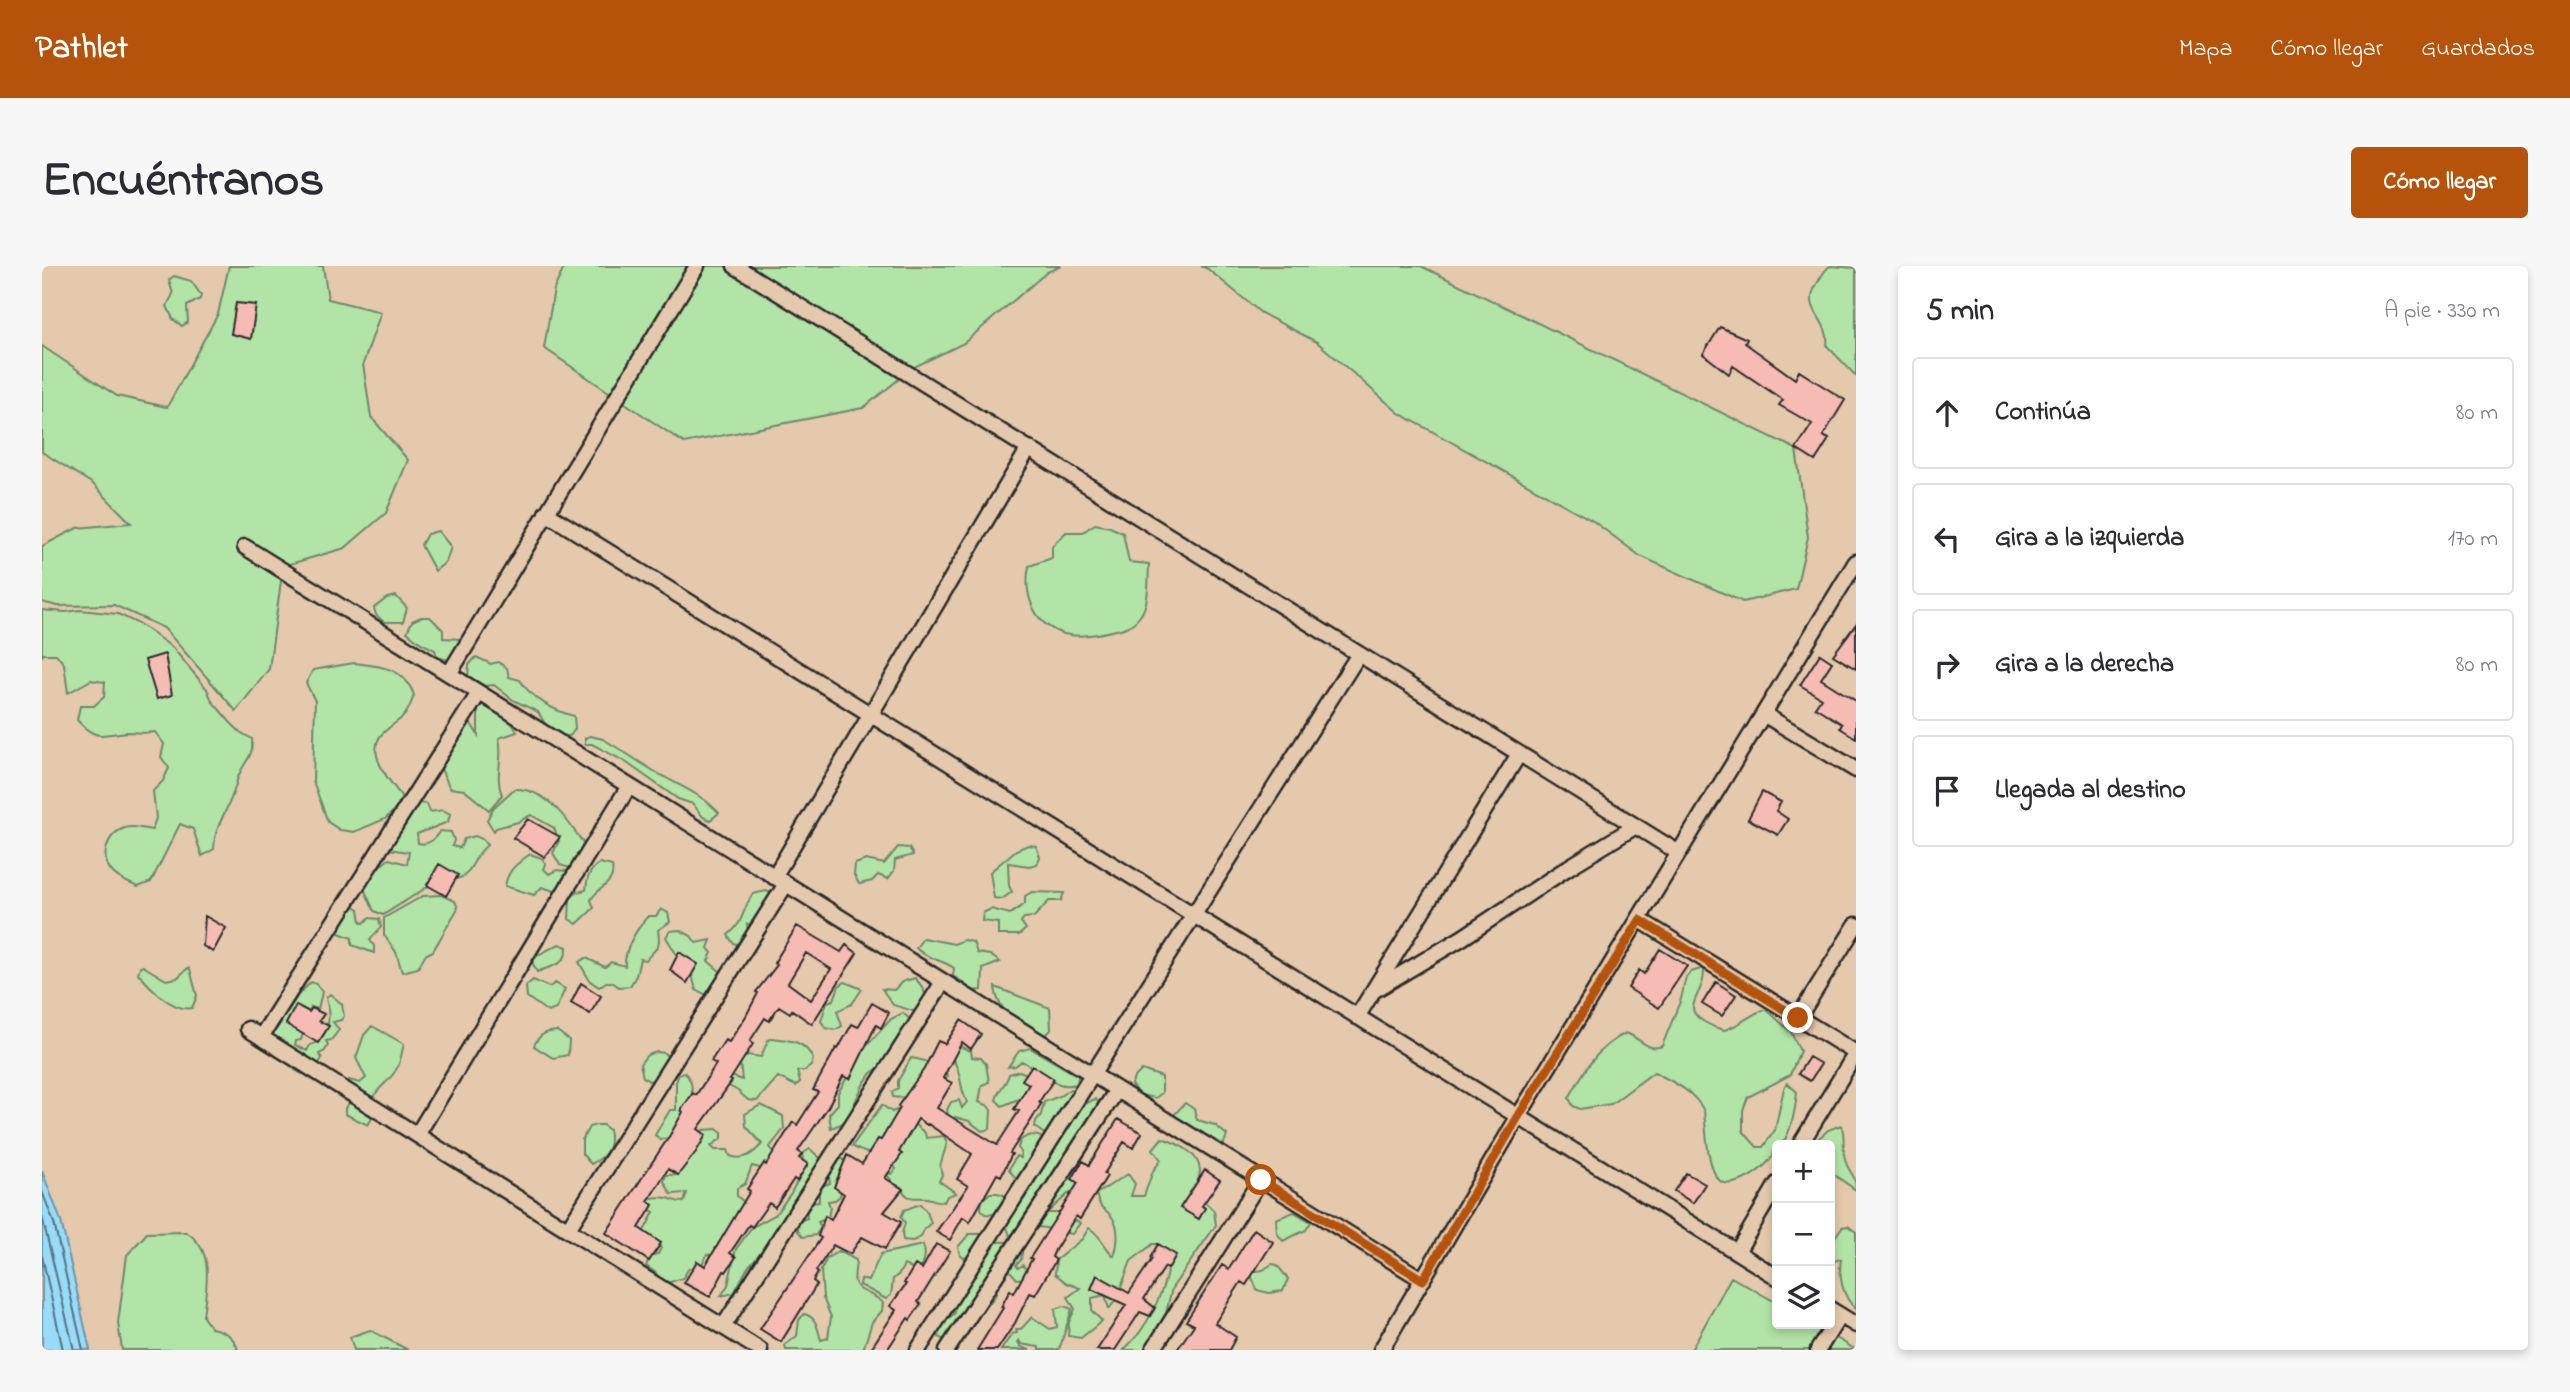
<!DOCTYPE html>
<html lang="es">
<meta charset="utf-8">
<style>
body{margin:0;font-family:"Indie Flower",sans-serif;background:#f7f7f7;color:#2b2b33}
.controls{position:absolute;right:21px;bottom:21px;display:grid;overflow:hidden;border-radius:7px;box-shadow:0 4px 10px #0003}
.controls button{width:63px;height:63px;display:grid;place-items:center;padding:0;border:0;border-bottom:2px solid #e1e1e2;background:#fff;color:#2b2b33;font:35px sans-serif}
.stop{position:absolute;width:21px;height:21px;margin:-16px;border:5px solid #b45309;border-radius:50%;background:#fff}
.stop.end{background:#b45309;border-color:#fff;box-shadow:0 2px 7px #0008}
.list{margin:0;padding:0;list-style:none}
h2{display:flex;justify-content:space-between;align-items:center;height:91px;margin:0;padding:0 28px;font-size:30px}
h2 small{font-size:23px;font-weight:400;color:#7c7c81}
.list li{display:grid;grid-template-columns:46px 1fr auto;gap:21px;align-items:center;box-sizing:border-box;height:112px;margin:0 14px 14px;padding:0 14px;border:2px solid #e1e1e2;border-radius:7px}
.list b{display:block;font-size:26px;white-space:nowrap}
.list em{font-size:23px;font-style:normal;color:#7c7c81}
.icon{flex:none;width:38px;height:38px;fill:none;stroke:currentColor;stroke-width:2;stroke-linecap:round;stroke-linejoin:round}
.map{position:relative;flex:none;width:1814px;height:1084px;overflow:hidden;border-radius:7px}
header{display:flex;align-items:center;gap:42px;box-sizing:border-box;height:98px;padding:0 35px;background:#b45309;color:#fff}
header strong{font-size:33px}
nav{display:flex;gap:38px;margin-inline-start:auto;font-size:24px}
.intro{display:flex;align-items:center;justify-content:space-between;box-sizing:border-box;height:168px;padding:0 42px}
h1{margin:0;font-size:49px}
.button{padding:18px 32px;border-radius:7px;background:#b45309;color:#fff;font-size:24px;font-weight:700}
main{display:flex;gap:42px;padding:0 42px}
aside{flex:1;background:#fff;border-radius:7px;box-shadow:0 4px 10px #0003}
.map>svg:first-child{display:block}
.green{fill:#b1e4a6;stroke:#6e8868;stroke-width:2}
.water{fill:#98dcfa;stroke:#6c95a7;stroke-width:2}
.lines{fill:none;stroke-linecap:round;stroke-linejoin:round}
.shore{stroke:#57727e;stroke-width:2}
.building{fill:#f6bbb2;stroke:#2b2b2b;stroke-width:2;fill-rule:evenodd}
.street-casing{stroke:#2b2b2b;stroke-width:19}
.street{stroke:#e5c9ac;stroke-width:14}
.route{stroke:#b45309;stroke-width:9}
</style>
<header>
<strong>Pathlet</strong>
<nav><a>Mapa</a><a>Cómo llegar</a><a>Guardados</a></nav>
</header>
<div class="intro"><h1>Encuéntranos</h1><a class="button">Cómo llegar</a></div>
<main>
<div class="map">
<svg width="1814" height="1084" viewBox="0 0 1814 1084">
<rect width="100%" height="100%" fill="#e5c9ac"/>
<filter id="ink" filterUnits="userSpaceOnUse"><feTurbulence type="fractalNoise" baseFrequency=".0143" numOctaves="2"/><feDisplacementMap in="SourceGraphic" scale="14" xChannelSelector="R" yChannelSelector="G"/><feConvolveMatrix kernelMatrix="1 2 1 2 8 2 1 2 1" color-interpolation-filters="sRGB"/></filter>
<g filter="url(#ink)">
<path class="green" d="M187,0h94l5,33 53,13 -18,52 8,53 37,43 -22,53 -41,35 -62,18 -14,103 -33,42 -72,-83 -50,-23 -57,1 -15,-4v-56l35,-18 54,-5 -38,-39 -51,-32v-106l75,50 50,11 51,-93z
M523,0h496l-14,6 -83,71 -50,24 -51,41 -179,35 -140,-95 10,-59z
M1159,0h220l375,183 12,88 -12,52 -53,13 -103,-46 -47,-35 -194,-108 -82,-71 -56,-29 -53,-44z
M1788,0l26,2v108l-29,-30c4,-27 -27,-36 -10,-62 4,-7 7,-14 13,-18z
M132,10l17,5 10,14 -1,4 -13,7 1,16 -6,4 -9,-7 -6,-13 6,-12 -4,-14z
M1053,258l15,3 13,6 6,29 20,2c-1,15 1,39 -9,52 -9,12 -19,13 -33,16 -13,3 -29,6 -43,2 -30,-9 -41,-39 -35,-68l23,-8v-12l14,-14h17z
M396,265l13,16 -5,15 -11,9 -14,-26 6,-11z
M354,330l11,12 -4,14h-19l-8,-7 -2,-7 13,-10z
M0,344l24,2 14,-2 38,4 23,11 32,23 34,41 5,12 18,21 10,10 12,7c2,18 -7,21 -13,36 -3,7 -4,14 -7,21 -7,19 -18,32 -18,53l-12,7 -9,-27 -13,-5 -29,58 -13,5c-9,-4 -18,-7 -25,-14 -14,-14 -7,-39 12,-45 9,-3 19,1 27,2l4,-12 -3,-27 10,-10 6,-13 -8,-11 3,-13 -9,-12c-10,2 -18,0 -27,0 -26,2 -31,10 -51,-12l3,-14h14l10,-9 1,-15 -14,-2 -23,13 -4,-29 -8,-10h-13l-1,3z
M379,351h9l13,13v8l18,1 -13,21 -11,-3 -2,-7 -14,-7 -14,-11 5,-11z
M434,391l15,7 7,-2 9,6 2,9 11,3c11,18 34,31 54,36l1,13 -5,7 -14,-1 -9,-8 -9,-15 -25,-12 -19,-15 -9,1 -17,-10 1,-11z
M312,397c27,3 50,4 60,32 -9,27 -13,21 -31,38 -19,19 7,49 19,64l-6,12 -11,10 -31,13 -14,-2 -12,-8 -15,-41 2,-80 -9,-18 7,-13z
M436,437c19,6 30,11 39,29l-18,6c5,20 -5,38 3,57l-13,15 -25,-20 -14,-2 -9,-19 2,-17 12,-34 15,4 8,13z
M548,470l13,3c19,11 37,24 56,35 21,12 44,21 60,39l-9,7 -7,-3 -10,-13 -15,-5 -54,-38 -32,-17h-7v-6z
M472,523c32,-1 53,30 69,54l-3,14 -7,12 -13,-4 -7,-12 6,-12 -5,-13 -23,-13 -13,7 -22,6 -2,3 -7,-11 6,-12z
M376,537l9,1 3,8 13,-2 7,4 -2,8 -31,12 1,9c11,3 16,-4 22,-12l11,1 3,8 -2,6 8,2 4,-9 11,-3 7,3 5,6c-23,21 -10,39 -51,33l-7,8 -46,29 -9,-4 -12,-27 10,-12 17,-13 18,5 2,-12 -21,-3 22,-40z
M986,579l8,1 4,11 -3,7 -8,2 -21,-3 1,23 3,6 -10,7 -8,-1 -4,-26 26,-22z
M856,581l11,1 4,7 -18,5 -1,11 -6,8 -10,-4 -6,6 -13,3 -5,-9 1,-11 11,-4 18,4z
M488,588l12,4 4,6 -2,5 5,5 8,-4 9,1 3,4 -15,16 -12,-4 -8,8 -29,-9c3,-17 12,-22 25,-32z
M558,597l12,3c4,19 -15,21 -21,34l3,8 -17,16 -8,-5 1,-20 7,-7 9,-2c1,-12 3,-20 14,-27z
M724,625l8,3 -20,29 -7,1 1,11 -4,8 -5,2 -6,-2 -5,-8c16,-12 14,-26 25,-41z
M990,626l32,1 -3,8h-12l-15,16 -10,1 -3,4 5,7 -7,6h-21v-12l-16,-2 1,-8 8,-4 19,5 15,-10v-8z
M399,629l14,6 3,7 -25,43 -8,4 -7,13 -16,4 -6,-20 -12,-17v-17l39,-22z
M310,639l7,4 2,13 3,1 5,-5 10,1 2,8 -11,13 4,6v7l-22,-8v-7l-13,-5 1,-9z
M619,643l7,4 2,9 -12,8c3,19 -1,16 -12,30l-6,-1 -4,17 -6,10 -11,1 -7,-5h-6l-7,5 -9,-6 -11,-19 7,-4 19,9 6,-5 14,4c-1,-18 12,-37 23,-50h8z
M638,664l11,6 5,7 15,-3 -3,8 4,5 -4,8 13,11c0,10 -5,19 -14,23l-11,-5 -4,-15 2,-7 -16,-11 -12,-20 4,-6z
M881,672l31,6 10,-4 9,2 4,11 13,2 10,7 -17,7 -1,21 -12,1 -6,-8 -11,-7 1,-8c-13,-9 -28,-9 -38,-20z
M517,678l8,3c0,19 -17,19 -30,25l-5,-10 6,-7z
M101,700l23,14 11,-2 11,-10 2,1 7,27 -5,12c-20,4 -42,-21 -54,-35l2,-6z
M1662,702c1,19 -9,26 -11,39 -1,12 22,21 31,23 16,-4 27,-17 42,-21l25,23 9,19 -10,24 -42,22 -5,13v21l14,16h6l12,-17 9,-42 3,-5 10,9c-2,20 -5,36 -15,53h-5c0,17 -43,49 -58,35 -12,-12 -13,-52 -15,-69 -10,-20 -31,-29 -50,-39l-43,32 -31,5 -7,-3 -4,-8c15,-27 28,-51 57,-65 13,4 21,19 36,13l19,-47 5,-22 5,-5z
M873,712c10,11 14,18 5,31l-7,2 -20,-6 -11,-16 12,1 8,-8z
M491,714l16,7 6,-4 10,6 -9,20 -8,3 -21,-15 -1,-11z
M269,716l5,2 6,8 -4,17 -7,-2 -10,33 -5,1 -1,4 12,6 3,-6c20,-5 21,-30 16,-47l4,-4 12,10 2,12 -3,4 -8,2 6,8 -8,10 -5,1 2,4 -3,6 -6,3 3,4c-4,10 -11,14 -20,16l-7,-4 -25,-35 6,-5 22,-35z
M803,716l17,7 -10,15 -15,7 5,15 -7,4 -9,-2 -5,-7 6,-19 7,-2 5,-14z
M953,721l55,21 1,22 -7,6c-22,-11 -47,-22 -49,-49z
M861,747l10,9 -19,36 -23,15 -8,12 -17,37 -15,6 -2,-14 9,-10v-11l24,-42 29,-32z
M330,760l32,18c-2,7 -3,15 -6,22 -8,20 -34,25 -26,52l-4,7 -23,-11v-6l7,-8 -5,-15 2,-5 11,3 6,-5 -10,-20 8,-23z
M515,765l12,9 -1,15 -15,3 -19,-12c5,-12 11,-14 23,-15z
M730,772c19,2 33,3 41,21l-2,7 -7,5h-7l3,11 -4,4 -18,-9 -21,24 -9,-1 -10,-9 -16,-9 4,-8 16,6 -2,-18 7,-7 14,2 7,-17z
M914,779l15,6 1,6 9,1 5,6 3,18 -7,3 -3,17 8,3 4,5 -1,19 -8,2 -13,-10 -14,-4 -5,10 -3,-17 4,-8 8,-2 3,8 5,-6c-8,-14 -5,-32 -16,-45z
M988,782l48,28 -1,8c-24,6 -36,-12 -55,-23l-7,5 -7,1 11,-16z
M615,786l7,1 15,14 -7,11 -23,3 -6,-4 -3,-13 7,-9z
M869,792c14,2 27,7 37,18 -9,13 -39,24 -55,21l-1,-5 6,-4v-7z
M1100,804l20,7v16l-7,5 -15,-3 -9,-10 3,-7z
M977,805l14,5 -7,23 -10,1 -14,6 -6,-6c2,-11 11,-16 13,-26z
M642,806c20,18 -3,47 -12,66l-12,1 -5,-4 15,-25h6v-28l3,-8z
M1028,823l7,2 4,15 14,-7 6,5 3,19 -7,14 -15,3 -4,25 4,6 -4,20 -10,3 -21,19h15l18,10 -8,11c-24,-4 -40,-15 -62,2l-4,-12 3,-3 -1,-6 -23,-1 -4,-5 1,-9 8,-7h8l20,8 7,-3 2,-5c-3,-10 -13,-14 -18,-24l7,-13 5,2v-6l-3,-4 2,-7c8,-7 16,-8 25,-1l13,-1 -7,-12 -7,7 -9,-7 1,-6 5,-6 3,-13 16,-6z
M1143,837l9,6 3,11 18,5 12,10 -4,11 -50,-30z
M719,839l22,11 1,13 -14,18 6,8 -13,14 -11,-3 -7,18 -8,4v8l9,8 -31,52 -8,-2 -6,12 -7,4 -5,-2 -6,10 -19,6 -5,-4 -3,-7 -10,-7 4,-10 8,-2 3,-6 -18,-15 11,-21 -9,-5 -6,-14c17,9 13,2 28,5 7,1 9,5 17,4l3,-9 -16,1 -7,-13 2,-6h12l2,-8 23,-37 14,-1 5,4v5l-11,8 4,4h13l2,6c14,5 23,-2 32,-12l-16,-18 -1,-12z
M840,839l10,7 5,-2 28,23 1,5 18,-2 3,7 -7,23 2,9 -3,6 17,12 -9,3 -3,6c-7,0 -11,-3 -17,-4 -13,-1 -20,3 -26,-11l-7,-3 -9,-12 7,2 4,-5c-9,-15 -31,-13 -44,-23z
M554,859h7l6,5c4,16 -3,27 -18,34l-9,-10v-14l7,-13z
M1799,859c5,11 1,23 4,34 3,15 11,13 11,31l-26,-18v-27h-19l17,-15z
M1120,872c14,5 36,13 38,32 0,6 -4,15 -5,22l19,19 2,14 -44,63 -6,25 -22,37h-20c6,-7 13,-13 18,-21 14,-20 28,-53 27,-77l-11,-8h-5l-22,17 -14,37 -8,11 -4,-14 -13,3v13l10,10 -21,17 -13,-2 1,-14 6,-13 -7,-12 12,-9 -13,-5 -12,-9 1,-14 26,-21 7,-11c12,7 15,19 25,28 4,-11 6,-29 -2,-39 -9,-12 -10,-3 -16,-23l32,-20 7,10 -4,12h13l9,-25 8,-11 -8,-11z
M768,883l10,9 -1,13 -45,66 -26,30 -14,26 -13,3 7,-11 8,-36 16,-22 23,-12 16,-22 13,-25 -2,-14z
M793,893h7l5,2 -7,35 -5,4 -7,1 2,6 -2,11 -10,4 3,5 -5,8 -13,2 -5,-6 1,-10 8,-3 -1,-8 4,-7 9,-1v-15l11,-4 -2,-11z
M878,938l7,8 4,11 -7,6 -3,8 -8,4 -10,-1 -1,-7 3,-10 -4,-6 3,-7z
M1252,946l17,10 -5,8 -23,11 -6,-8 -1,-14z
M1806,960l8,6v77c-13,-11 -18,-33 -15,-50l-8,2c-8,-13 1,-23 9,-34z
M144,966c30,19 20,54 17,85l8,11c14,3 23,8 27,22h-116l-4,-27 9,-68 20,-22z
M927,968h13l9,9c16,-3 20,-2 31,10l-1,7 -5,5 2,3 5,-3 5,7 -3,6 -8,1 -7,-8 -14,-9 -8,11 6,6 3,13c-7,14 -10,11 -21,19 -11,7 -20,22 -28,31l-9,-5 -3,-9 19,-15 -5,-21 8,-12 18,-4 7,-19 -15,3 -8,-5 -2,-8z
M881,979c4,11 1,17 -5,27l-14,-7 -5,9 -6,5 -2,16 -5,4 -26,-14 1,-6 7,2 13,-27z
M797,985l17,9c0,7 -3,17 -1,23 4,10 21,11 28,20l-1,8 -10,11 -8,25 -3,3h-75l-1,-5 12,-9 2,-16 5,-6c13,3 13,14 17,26l7,-2 3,-21 -8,-19 -2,-28 6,-12z
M1230,998l5,1 11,14 -5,12 -14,2 -12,-3 -7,-18 13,-2z
M1689,1011l46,26v21h36l43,26h-165z
M1022,1040l8,3 -13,41h-20v-3l-18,-3 -2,-4 -1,2 3,5 9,3h-29l11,-16 5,-1 -1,-4h5l11,-12 18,12 7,-2 -2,-18z
M328,1064l38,20h-54l-4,-13z"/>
<path class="water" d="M0,905l19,50 29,129h-48z"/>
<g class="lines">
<path class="shore" d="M0,925l12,32 29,127
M0,950l32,134
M0,990l21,94"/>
</g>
<path class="building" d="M194,37l20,2 -5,34 -20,-5z
M1678,61l27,12 -2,4 50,36 4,-8 46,29 -22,36 6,3 -14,22 -19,-12 16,-25 -33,-19 4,-5 -50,-34 -4,8 -26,-20z
M1814,358v45l-23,-14z
M123,388l7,41 -15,4 -12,-39z
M1778,388l12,8 -11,17 35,22v37l-16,-10 2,-4 -27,-17 6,-9 -21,-13z
M1720,526l19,10 -5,9 12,8 -10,16 -30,-16z
M486,553l32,18 -15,20 -32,-19z
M397,598l19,11 -12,21 -19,-11z
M163,650l21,12 -13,24 -10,-6z
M755,660l44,26 5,-7 11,8 -45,71 -20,-14 -2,3 -11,-7 -10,15 -4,-3 -15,23 3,3 -23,36 2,1 -34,48 8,6 -10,17 -18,23 -10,-6 -20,32 5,4 -14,23 22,15 -12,18 -43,-28 64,-98 13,-23 -2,-2 12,-17 3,2 20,-31 -5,-3 14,-21 4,2 17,-26 12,-23 -2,-1 21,-27 -3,-2zM764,687l25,16 -20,31 -23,-17z
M1618,683l27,17 -28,42 -31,-20 11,-18 5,4z
M637,686l19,12 -11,19 -17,-13z
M1674,716l20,13 -14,21 -20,-12z
M539,717l20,13 -11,18 -19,-11z
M830,737l17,10 -8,15 -5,-3 -26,54 -7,-3 -15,31 -30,44 4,3 -3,4 9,6 -11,17 -3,-2 -19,28 -6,-4 -17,24 -3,-2 -19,28 6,4 -10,15 -2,-1 -14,26 -26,-14 13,-22 8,5 45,-75 -3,-2 17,-26 2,2 27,-43 4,3 21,-33 -5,-2 23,-42 2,1 14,-25 6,3z
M254,739l13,7 3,-4 12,6 -5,7 10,5 -11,17 -32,-19z
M919,754l20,14 -10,15 -9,-7 -19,36 9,5 -15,25 60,37 22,-34 -5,-2 15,-25 -7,-4 10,-15 22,14 -15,23 2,2 -9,15 -22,34 2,1 -11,22 -4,-2 -27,48 -7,-5 -13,23 -14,-8 32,-46 -11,-7 15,-25 -44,-30 -1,1 -9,-6 -19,33 3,2 -17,24 18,11 -19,23 17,10 -16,27 -23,-12 -12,17 -17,-9 -17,26 2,2 -5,8 4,3 -36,58 -21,-13 61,-91 -3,-2 7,-20 6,4 13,-26 -10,-7 13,-32 15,9 16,-25 3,1 19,-32 -2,-2 26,-37 14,-28 7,3z
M1767,791l12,7 -11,17 -12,-7z
M1076,853l24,14 -9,15 -9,-6 -20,32 3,2 -27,43 -4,-3 -21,34 -3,7 4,3 -21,35 -5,-2 -15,30 -18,27h-20l26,-42 -2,-1 9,-17 4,3 18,-34 -2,-1 48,-75 -6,-4 11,-18 6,4z
M1163,904l15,10 -18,26 3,2 -6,11 -19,-11z
M1644,907l19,11 -12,19 -19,-12z
M1212,963l19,13 -27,43 -5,-3 -26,41 21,14 -7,13h-52l17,-25 -8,-4 36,-56 7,4z
M894,978l14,7 -32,51 3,2 -11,16 -2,-2 -21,32h-17l26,-40 -6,-4 16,-22 -2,-1 11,-18 7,4z
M1116,978l18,11 -8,14 -3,-2 -21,32 11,9 -5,8 -10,-4 -25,38h-18l29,-45 -35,-16 6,-14 32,18 23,-34 -2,-1z"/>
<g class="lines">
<defs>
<path id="street" d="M693,0l944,587
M504,247l1231,764
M203,281l1178,733
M407,408l248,-408
M1723,449l91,55
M732,611l255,-429
M1598,654l216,133
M1331,725l89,-53 107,-71 67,-41
M1315,751l162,-263
M1756,752l58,-93
M206,763l512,321
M219,771l218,-344
M375,869l212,-349
M1758,879l56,-92
M526,963l218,-345
M1695,986l40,-68
M1788,1043l26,16
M681,1061l220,-345
M876,1084l441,-696
M905,1084l170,-260
M1111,1084l108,-171
M1339,1084l137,-233 338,-555
M1776,1084l22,-35"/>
</defs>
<use href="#street" class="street-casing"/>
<use href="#street" class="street"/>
</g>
</g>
<g class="lines" filter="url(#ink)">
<path class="route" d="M1219,914l162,100 95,-163 122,-197 158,98"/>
</g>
</svg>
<div class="controls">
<button>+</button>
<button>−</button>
<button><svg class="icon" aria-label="layers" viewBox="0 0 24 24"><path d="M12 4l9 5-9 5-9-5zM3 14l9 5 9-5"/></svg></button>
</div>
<div class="stop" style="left:1219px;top:914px"></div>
<div class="stop end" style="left:1756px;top:752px"></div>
</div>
<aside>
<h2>5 min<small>A pie · 330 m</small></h2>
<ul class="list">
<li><svg class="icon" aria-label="ahead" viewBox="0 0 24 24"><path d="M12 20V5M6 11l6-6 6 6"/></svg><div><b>Continúa</b></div><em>80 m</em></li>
<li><svg class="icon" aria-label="left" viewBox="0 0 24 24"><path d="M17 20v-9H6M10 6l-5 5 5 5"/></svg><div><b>Gira a la izquierda</b></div><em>170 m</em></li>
<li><svg class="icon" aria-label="right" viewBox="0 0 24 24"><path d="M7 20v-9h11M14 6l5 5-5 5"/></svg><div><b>Gira a la derecha</b></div><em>80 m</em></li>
<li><svg class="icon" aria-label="arrive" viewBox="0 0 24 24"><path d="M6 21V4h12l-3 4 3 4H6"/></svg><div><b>Llegada al destino</b></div></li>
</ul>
</aside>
</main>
